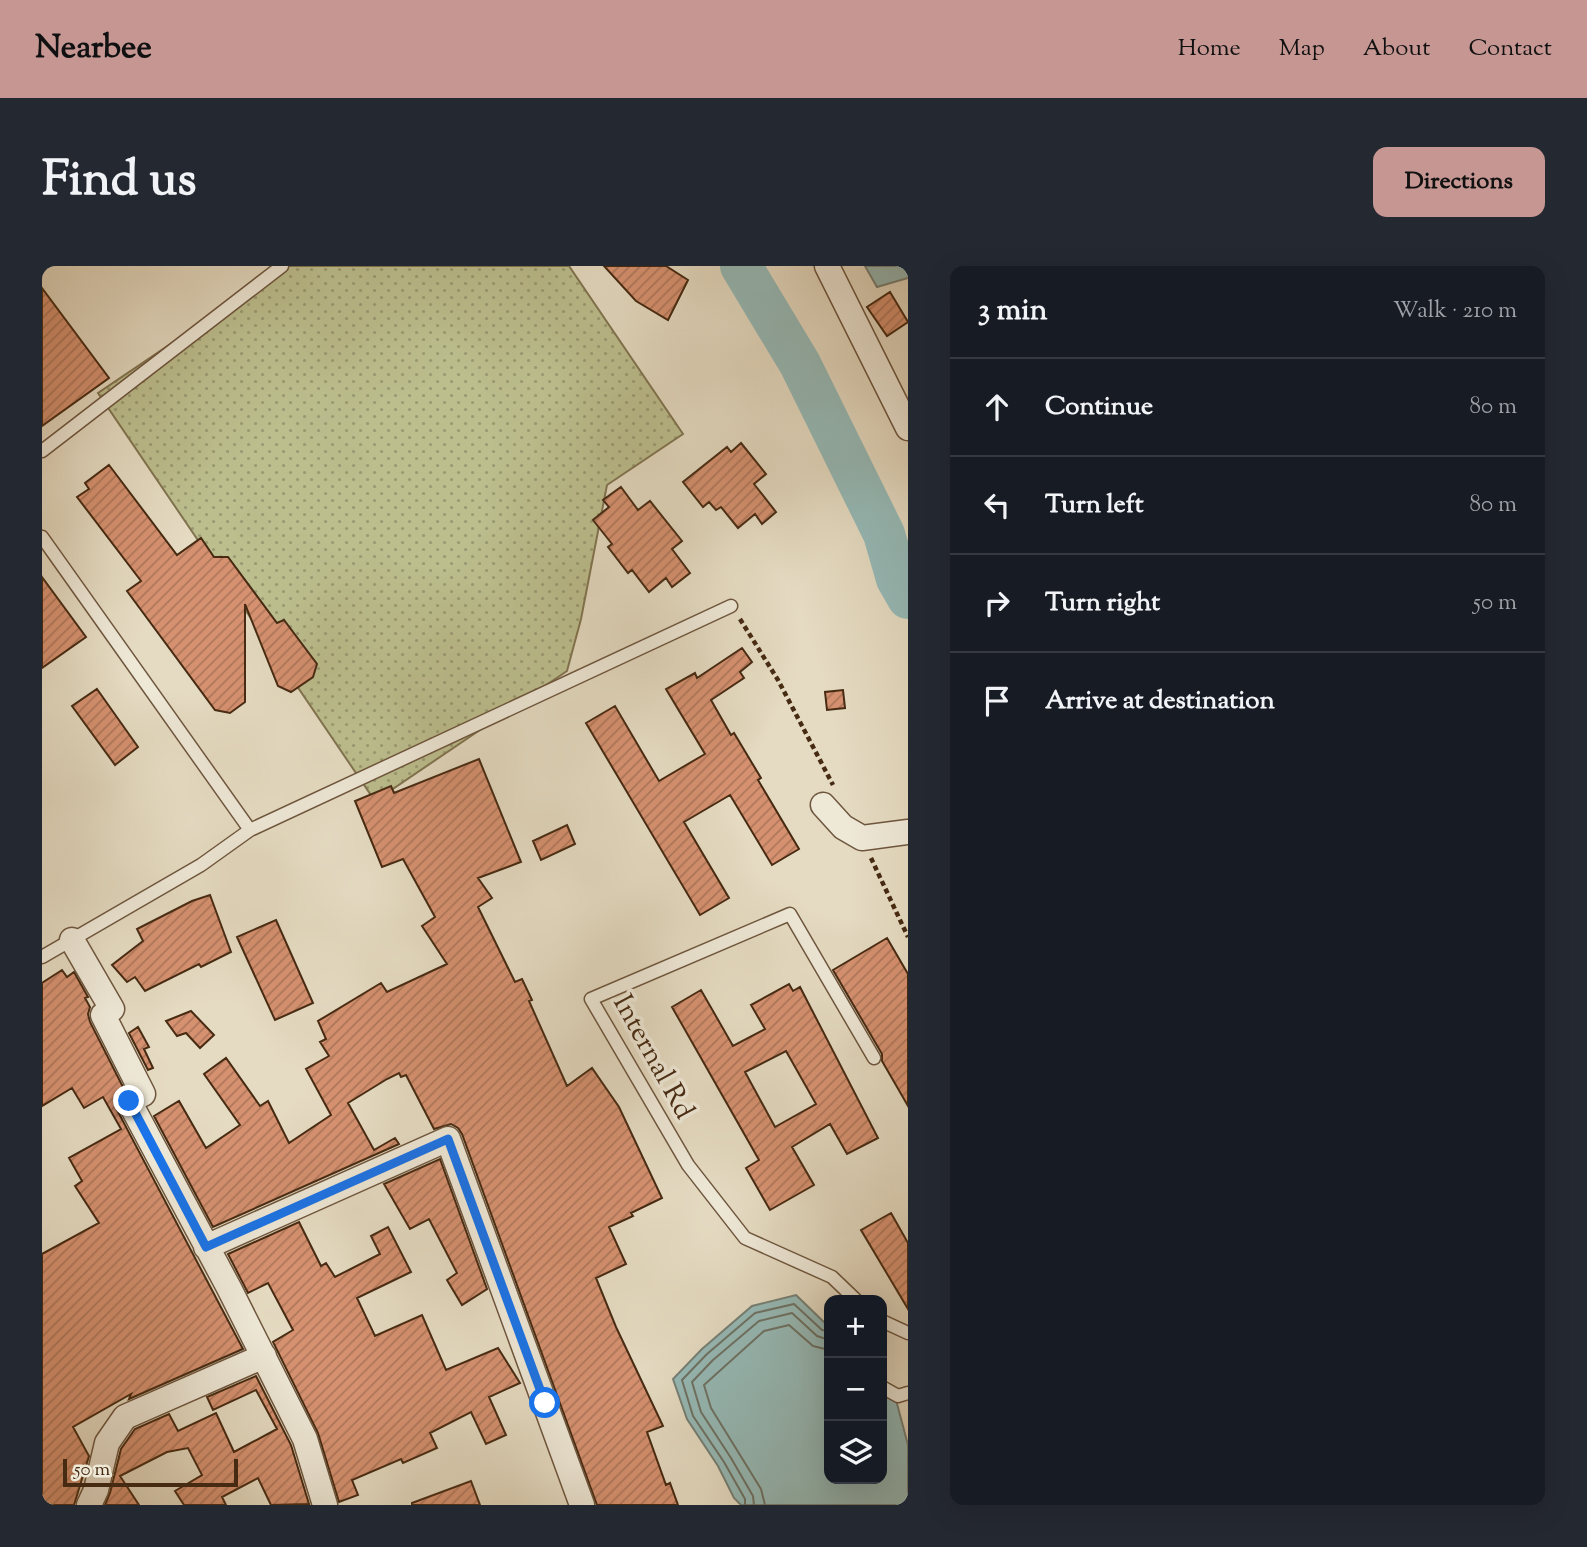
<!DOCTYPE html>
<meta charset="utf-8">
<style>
body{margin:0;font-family:"Sorts Mill Goudy",serif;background:#242831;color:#f1f3f6}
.controls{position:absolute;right:21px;bottom:21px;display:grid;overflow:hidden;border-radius:14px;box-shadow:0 7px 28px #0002}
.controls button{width:63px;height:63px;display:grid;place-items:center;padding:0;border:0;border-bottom:2px solid #363941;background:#171b24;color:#f1f3f6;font:35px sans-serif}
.scale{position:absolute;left:21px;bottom:18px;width:175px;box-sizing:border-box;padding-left:7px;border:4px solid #462a12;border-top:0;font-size:19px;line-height:24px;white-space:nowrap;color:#462a12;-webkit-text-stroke:5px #eee8d7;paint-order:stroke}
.stop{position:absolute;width:21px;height:21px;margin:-16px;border:5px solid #1a73e8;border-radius:50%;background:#fff}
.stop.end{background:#1a73e8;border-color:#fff;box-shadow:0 2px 7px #0008}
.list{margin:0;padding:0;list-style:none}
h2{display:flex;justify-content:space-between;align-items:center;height:91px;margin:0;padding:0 28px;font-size:30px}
h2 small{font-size:23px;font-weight:400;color:#9ea1a6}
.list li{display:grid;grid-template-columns:46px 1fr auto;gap:21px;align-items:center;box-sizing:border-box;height:98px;padding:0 28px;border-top:2px solid #363941}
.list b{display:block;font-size:26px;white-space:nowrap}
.list em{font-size:23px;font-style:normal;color:#9ea1a6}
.icon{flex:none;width:38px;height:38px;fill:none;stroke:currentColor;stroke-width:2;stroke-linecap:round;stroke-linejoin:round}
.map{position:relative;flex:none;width:866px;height:1239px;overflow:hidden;border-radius:14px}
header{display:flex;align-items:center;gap:42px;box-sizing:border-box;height:98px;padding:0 35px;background:#c59692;color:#111}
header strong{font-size:33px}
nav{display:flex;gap:38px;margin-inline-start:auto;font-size:24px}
.intro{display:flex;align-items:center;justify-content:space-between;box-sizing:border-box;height:168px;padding:0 42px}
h1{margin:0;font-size:49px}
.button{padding:18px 32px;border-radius:14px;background:#c59692;color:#111;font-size:24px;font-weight:700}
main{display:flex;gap:42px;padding:0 42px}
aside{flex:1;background:#171b24;border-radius:14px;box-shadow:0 7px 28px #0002}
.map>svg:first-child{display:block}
.park{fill:url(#park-dots);stroke:#817450;stroke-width:2}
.water{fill:#96bab7;stroke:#768075;stroke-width:2}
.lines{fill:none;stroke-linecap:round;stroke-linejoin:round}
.shore{stroke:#6e7264;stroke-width:2}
.river{stroke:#96bab7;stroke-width:42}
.building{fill:url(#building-hatch);stroke:#462a12;stroke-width:2;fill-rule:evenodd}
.service-casing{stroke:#6e563e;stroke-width:15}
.minor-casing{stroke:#6e563e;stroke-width:27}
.path{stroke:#462a12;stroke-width:4.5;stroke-dasharray:5 3.5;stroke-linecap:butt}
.service{stroke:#eee8d7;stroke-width:12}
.minor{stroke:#eee8d7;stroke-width:24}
.route{stroke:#1a73e8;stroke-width:9}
.labels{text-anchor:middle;stroke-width:7;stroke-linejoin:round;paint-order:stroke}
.street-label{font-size:28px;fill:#462a12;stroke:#eee8d7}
</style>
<header>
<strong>Nearbee</strong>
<nav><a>Home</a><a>Map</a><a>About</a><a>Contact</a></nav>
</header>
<div class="intro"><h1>Find us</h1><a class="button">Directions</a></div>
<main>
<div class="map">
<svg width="866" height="1239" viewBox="0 0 866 1239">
<defs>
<pattern id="park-dots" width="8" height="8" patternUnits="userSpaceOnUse" patternTransform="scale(1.75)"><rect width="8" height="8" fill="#bcbe8e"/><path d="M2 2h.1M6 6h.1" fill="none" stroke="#9b9b73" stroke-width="1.8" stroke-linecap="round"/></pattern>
<pattern id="building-hatch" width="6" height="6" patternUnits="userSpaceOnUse" patternTransform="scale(1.75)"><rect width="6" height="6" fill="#d69170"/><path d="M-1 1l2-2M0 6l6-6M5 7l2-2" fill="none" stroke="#af775b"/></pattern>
</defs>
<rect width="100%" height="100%" fill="#e5dbc2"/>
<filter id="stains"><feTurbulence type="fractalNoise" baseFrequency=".00286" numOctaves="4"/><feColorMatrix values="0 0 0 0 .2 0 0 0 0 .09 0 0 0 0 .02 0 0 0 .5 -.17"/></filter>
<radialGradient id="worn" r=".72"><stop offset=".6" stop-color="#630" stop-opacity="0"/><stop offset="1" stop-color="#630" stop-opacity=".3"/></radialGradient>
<path class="park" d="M244,0h283l114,168 -76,51 -26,134 -14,52 -192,130 -277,-408z"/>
<path class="water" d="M823,0h43v12l-31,9z
M754,1029l33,32v152h53v-88l14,9 12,45v52l-3,8h-164l-7,-7 -16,-32 -31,-47 -14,-40 29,-30 50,-43z"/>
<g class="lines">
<path class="shore" d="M703,1239v-6l-21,-37 -31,-46 -11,-36 25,-26 48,-41 39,-9 28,26 7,1
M712,1239l-1,-9 -22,-38 -30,-46 -9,-30 21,-22 46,-39 33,-8 25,23 12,4
M723,1239l-4,-16 -50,-81 -7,-23 60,-54 25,-6 24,21 16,4"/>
<path class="river" d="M699,0l59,98 84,170 13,45 11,19"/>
</g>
<path class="building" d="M562,0h62l22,14 -20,40 -32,-19z
M0,22l67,90 -67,48z
M848,26l18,30 -21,14 -20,-29z
M699,177l25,31 -12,10 22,28 -14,12 -7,-10 -17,14 -17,-21 -5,3 -7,-8 -6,5 -20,-25 44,-35 4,5z
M67,199l68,90 24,-17 13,19h14l49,66 7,-3 33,44 -4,13 -22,15 -13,-6 -33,-82v98l-15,11 -15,-3 -88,-119 14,-10 -64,-84 12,-8 -4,-6z
M579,221l17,23 12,-9 32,40 -10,8 18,24 -18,14 -6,-9 -17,14 -17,-22 -4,3 -20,-26 4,-3 -19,-24 16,-13 -6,-7z
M0,311l44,60 -44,31z
M700,382l10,14 -12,10 4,6 -33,22 20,35 3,-2 27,45 -3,2 41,69 -27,16 -42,-70 -46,27 45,76 -29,17 -114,-192 29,-17 44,75 46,-27 -39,-65 29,-16 2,5z
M55,423l41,58 -23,18 -43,-59z
M801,424l2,18 -18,2 -2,-18z
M437,493l42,103 -43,16 14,20 -14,9 37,75 7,-3 10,21 -3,1 38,85 25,-18 27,39 43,91 -31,15 2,3 -24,11 17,37 -30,14 20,49 47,99 -16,6 19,53 4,-2 8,22h-81l-135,-371 -4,-6 -7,-4 -17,5 -28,-54 -5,2 -2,-4 -12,6 -39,24 26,47 21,-12 4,6 -186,83 -59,-111 25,-15 27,47 34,-23 -36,-51 22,-16 34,48 8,-5 21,42 42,-28 -25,-46 23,-13 -9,-14 6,-3 -8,-18 63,-38 6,9 60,-28 -25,-38 13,-9 -32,-58 -21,8 -27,-66 36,-15 3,7z
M525,559l8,19 -34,16 -8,-19z
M168,629l21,57 -30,15 -2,-3 -54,27 -10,-14 -8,5 -15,-17 31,-24 -6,-12 55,-28z
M234,654l37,83 -38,17 -38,-83z
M845,672l21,36v132l-26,-45v-7l-49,-84z
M20,704l5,7 7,-5 14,25 -3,1 5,9 -2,7 2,8 33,65 -7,7 -2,7 2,7 127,241 -114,50 2,-5 -58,33 16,29 -15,49h-32v-251l57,-31 -24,-37 7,-5 -13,-23 52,-29 -18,-32 -19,11 -12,-20 -30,18v-123z
M747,718l4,7 7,-4 78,151 -31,16 -17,-30 -38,23 22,38 -44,25 -24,-42 13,-8 -87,-153 29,-17 32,56 32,-17 -14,-24zM744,785l30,53 -41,23 -30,-55z
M149,745l23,24 -14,13 -14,-15 -9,3 -11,-15z
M96,761l11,20 -5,2 9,19 -5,2 -19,-37z
M398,893l47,130 -25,16 -15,-25 10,-7 -28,-54 -19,10 -26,-45z
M849,947l17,30v66l-47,-79z
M257,956l22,44 5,-3 9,14 45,-23 -9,-18 17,-9 23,45 -54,26 18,38 47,-21 24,55 52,-22 22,35 -31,14 17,38 -20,9 -15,-32 -41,21 7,15 -34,15 -2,-4 -49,21 6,15 -19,7 -21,-69 -45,-91 20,-12 -25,-47 -20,10 -20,-39z
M214,1110l35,69 18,59 -38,1 -13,-27 -36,19 4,8h-42l-9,-14 27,-16 -14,-27 -21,4 -47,24 19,29h-34l5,-12 11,-44 14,-20 34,-15 9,17 38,-18 18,39 43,-23 -21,-39 -43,20 -6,-13z
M429,1215l9,24h-68v-2z"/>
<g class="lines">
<defs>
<path id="service" d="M0,185l240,-185
M0,271l208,293
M0,691l159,-92 49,-35 481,-224
M814,1034l-24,-23 -87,-39 -57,-73 -97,-166 199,-85 84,144
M840,1055l26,12
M840,1121l16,9 10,-3"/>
<path id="minor" d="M785,0l81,162
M781,539l20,22 19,11 46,-6
M30,674l40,69 -9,6 40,79 -14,7 100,187 76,151 20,66
M164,981l242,-108 134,366
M47,1239l7,-15 11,-47 18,-26 139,-61"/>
</defs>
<use href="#service" class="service-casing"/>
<use href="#minor" class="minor-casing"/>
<path class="path" d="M698,353l38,61 55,105
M829,592l37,79"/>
<use href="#service" class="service"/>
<use href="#minor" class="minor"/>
</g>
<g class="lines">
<path class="route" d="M87,835l77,146 242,-108 97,264"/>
</g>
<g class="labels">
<g class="street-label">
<text transform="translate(613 790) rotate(61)" y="10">Internal Rd</text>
</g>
</g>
<rect width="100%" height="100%" filter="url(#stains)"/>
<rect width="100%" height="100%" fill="url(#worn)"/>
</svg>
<div class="controls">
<button>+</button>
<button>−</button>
<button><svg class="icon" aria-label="layers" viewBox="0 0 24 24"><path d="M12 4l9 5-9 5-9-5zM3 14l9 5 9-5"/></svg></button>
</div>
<div class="scale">50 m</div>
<div class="stop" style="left:503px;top:1137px"></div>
<div class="stop end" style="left:87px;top:835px"></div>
</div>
<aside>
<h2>3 min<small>Walk · 210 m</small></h2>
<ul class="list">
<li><svg class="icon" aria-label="ahead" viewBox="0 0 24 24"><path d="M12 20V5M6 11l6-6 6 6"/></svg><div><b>Continue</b></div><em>80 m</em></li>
<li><svg class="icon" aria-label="left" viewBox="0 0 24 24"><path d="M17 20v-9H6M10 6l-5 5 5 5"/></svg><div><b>Turn left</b></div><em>80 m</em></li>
<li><svg class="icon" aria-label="right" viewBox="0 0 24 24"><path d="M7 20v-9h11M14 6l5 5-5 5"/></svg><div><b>Turn right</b></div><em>50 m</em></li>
<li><svg class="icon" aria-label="arrive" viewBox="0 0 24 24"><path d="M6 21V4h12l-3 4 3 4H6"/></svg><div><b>Arrive at destination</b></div></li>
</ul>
</aside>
</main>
